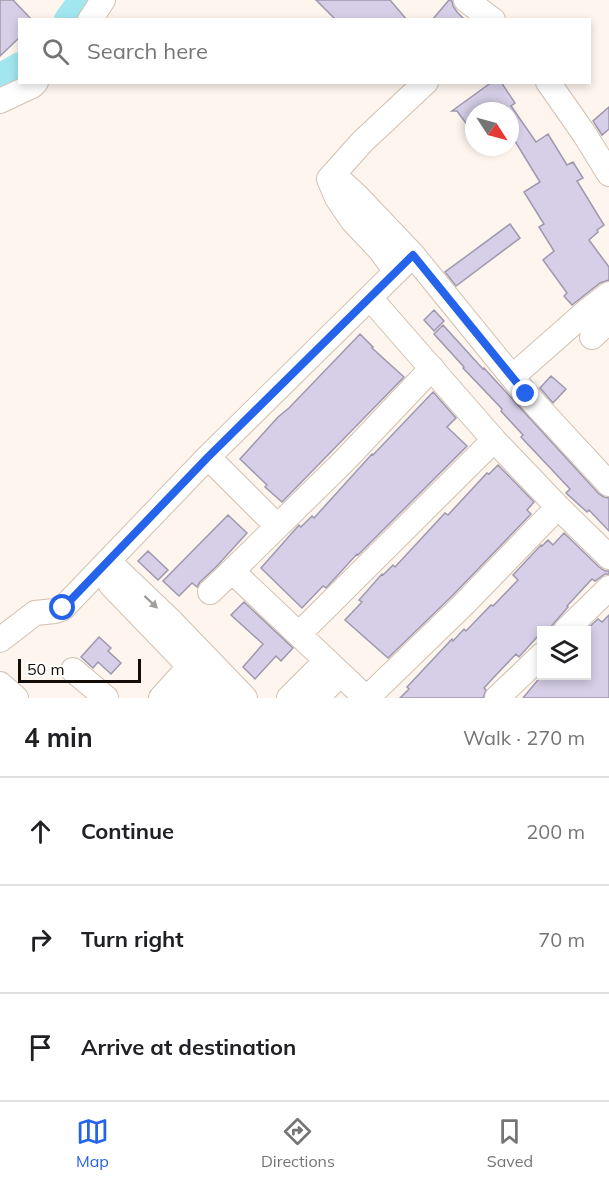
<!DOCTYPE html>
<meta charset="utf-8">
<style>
body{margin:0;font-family:Mulish,sans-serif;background:#f2f2f2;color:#202124}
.controls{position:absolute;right:18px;bottom:18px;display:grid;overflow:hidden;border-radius:0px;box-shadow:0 3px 9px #0003}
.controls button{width:54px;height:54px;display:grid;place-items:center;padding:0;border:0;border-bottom:2px solid #e0e0e0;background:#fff;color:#202124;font:30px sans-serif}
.compass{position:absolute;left:465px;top:102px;width:54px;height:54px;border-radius:50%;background:#fff;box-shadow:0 3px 9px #0003;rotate:126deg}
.scale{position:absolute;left:18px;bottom:15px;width:123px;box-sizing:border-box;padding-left:6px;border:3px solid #130c07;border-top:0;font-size:16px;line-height:21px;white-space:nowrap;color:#130c07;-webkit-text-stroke:4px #fff;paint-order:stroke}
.stop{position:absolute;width:18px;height:18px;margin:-14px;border:4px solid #2563eb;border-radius:50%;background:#fff}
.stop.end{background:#2563eb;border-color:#fff;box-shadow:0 2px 6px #0008}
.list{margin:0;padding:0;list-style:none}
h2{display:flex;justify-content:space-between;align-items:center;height:78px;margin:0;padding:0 24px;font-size:26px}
h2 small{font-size:20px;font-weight:400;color:#757577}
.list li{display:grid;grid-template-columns:39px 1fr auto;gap:18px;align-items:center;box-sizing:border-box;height:108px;padding:0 24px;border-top:2px solid #e0e0e0}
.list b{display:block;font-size:22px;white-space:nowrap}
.list em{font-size:20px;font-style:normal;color:#757577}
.icon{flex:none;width:33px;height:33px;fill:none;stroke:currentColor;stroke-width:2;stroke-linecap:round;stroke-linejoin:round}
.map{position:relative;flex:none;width:609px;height:698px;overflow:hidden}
.search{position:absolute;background:#fff;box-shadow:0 3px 9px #0003;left:18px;right:18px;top:18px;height:66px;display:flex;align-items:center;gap:15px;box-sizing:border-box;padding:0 21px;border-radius:0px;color:#757577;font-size:22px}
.sheet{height:402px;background:#fff}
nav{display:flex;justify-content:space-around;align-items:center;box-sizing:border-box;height:84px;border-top:2px solid #e0e0e0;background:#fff;font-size:16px;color:#757577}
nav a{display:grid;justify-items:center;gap:3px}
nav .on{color:#2563eb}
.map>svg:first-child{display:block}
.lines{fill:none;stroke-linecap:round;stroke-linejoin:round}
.river{stroke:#a2e7f0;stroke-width:30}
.building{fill:#d6cfe7;stroke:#9e98ae;stroke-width:1.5}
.minor-casing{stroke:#d3c0af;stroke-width:26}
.minor{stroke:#fff;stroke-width:24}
.oneway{fill:#a19e9c}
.route{stroke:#2563eb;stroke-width:8}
</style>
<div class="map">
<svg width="609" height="698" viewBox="0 0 609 698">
<rect width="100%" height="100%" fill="#fdf5ee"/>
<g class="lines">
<path class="river" d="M69,20l15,-20
M0,79l20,-12"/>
</g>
<path class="building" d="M0,0h13l19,20h-12v17l-20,19z
M316,0h74l17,20h-71z
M449,0l3,1 1,5 4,6 8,8h-33z
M492,82h9l14,21 -4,3 25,36 12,-8 19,31 6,-3 10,16 -6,3 27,44 -7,5 1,2 -9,8 20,27v13l-9,3 -28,22 -8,-9 3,-3 -24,-33 11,-9 -15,-24 5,-3 -20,-32 16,-10 -30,-49v-22h-36v23l-17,-23h-5z
M609,107v22l-7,6 -9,-14z
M510,224l10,14 -64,48 -11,-14z
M434,310l10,11 -10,10 -10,-11z
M443,325l29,32 11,12 1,-1 115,126 5,3 5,1v33l-20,-21 -2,2 -21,-19 4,-4 -49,-52 2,-2 -22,-24 1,-2 -39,-41 1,-1 -30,-33z
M360,334l13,13 -1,1 32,29 -122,125 -17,-15 2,-2 -27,-26 38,-42 11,-9z
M551,376l15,13 -13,14 -13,-15z
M433,392l23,26 -9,9 20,19 -109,109 -1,-1 -31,34 -3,-2 -21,22 -41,-40 38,-43 2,2 11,-11 2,2 58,-64 1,1z
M498,465l36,37 -7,8 4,4 -78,81 -65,63 -43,-38 17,-18 -3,-2 23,-26 1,1 10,-10 2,2 50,-54 3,2 39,-42 2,1z
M228,515l19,18 -30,33 -17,16 -3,5 -5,-4 -13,13 -16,-15z
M564,533l35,34 6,4h4v3h-4l-10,7 -3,-2 -25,27 1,1 -20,23h-6v7l-2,2 -2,-3 -19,21 -3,-3 -20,21 -12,13 2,2 -3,8h-83l9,-9 -2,-2 45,-48 1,2 11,-12 2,2 25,-26 2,1 25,-26 -5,-5 28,-30 1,1 6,-6 5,5z
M148,551l20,19 -10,10 -20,-19z
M244,602l49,46 -12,13 -5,-5 -21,23 -12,-12 20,-23 -32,-29z
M609,615v83h-86l19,-23h44v-45l12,-11 4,3z
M99,637l12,11 -3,3 13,12 -10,11 -13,-12 -5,6 -12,-11z"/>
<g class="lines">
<defs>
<path id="minor" d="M466,0l27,20
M90,20l13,-20
M426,82l-64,60 -33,37 15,5 13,12 56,59 113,139 83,90
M548,82l37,53 24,39
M0,101l32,-15 4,-4
M329,179l8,19 15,22 29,31 15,21
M370,298l124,142 64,67 51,50
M592,337l17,-16
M512,377l75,-66 22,-17
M208,457l69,69
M108,561l64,61 73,76
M232,571l134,127
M111,585l109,113
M210,592l22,-21 112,-110 88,-93
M566,630l43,-42
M299,634l195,-194
M0,640l35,-27 20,-2 8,-3 145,-151 205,-202
M73,670l33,28
M0,684l16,14
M161,698l28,-31 13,-9
M187,698l16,-17 12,-10
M289,698l37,-37
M317,698l23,-24
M367,698l96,-93 95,-98
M497,698l45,-43"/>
</defs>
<use href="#minor" class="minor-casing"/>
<use href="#minor" class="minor"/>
</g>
<defs><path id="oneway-solid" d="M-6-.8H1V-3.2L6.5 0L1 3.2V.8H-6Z" transform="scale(1.5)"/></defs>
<use class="oneway" href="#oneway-solid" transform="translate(151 602) rotate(43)"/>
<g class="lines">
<path class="route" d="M63,608l145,-151 205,-202 113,139"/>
</g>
</svg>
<div class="controls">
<button><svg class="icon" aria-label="layers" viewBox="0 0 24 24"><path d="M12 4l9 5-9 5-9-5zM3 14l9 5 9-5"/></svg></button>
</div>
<svg class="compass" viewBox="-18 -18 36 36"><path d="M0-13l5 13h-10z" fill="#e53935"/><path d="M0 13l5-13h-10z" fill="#757577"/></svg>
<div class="scale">50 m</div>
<div class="stop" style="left:63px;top:608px"></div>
<div class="stop end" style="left:526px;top:394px"></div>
<div class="search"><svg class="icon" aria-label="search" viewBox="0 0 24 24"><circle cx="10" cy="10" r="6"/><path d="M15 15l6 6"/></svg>Search here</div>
</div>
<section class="sheet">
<h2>4 min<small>Walk · 270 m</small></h2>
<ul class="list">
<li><svg class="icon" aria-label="ahead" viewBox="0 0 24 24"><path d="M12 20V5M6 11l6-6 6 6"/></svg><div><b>Continue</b></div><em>200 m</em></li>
<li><svg class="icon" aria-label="right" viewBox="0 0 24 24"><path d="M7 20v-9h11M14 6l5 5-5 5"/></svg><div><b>Turn right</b></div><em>70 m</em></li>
<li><svg class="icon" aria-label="arrive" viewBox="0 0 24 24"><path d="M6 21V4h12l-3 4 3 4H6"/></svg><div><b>Arrive at destination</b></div></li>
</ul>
</section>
<nav>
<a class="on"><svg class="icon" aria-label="map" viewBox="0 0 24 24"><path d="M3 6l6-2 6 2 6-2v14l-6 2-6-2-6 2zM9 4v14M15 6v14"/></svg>Map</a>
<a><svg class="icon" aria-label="directions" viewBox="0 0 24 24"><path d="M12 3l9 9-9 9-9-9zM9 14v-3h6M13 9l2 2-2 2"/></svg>Directions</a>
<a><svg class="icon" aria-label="saved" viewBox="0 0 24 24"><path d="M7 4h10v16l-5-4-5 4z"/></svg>Saved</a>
</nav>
